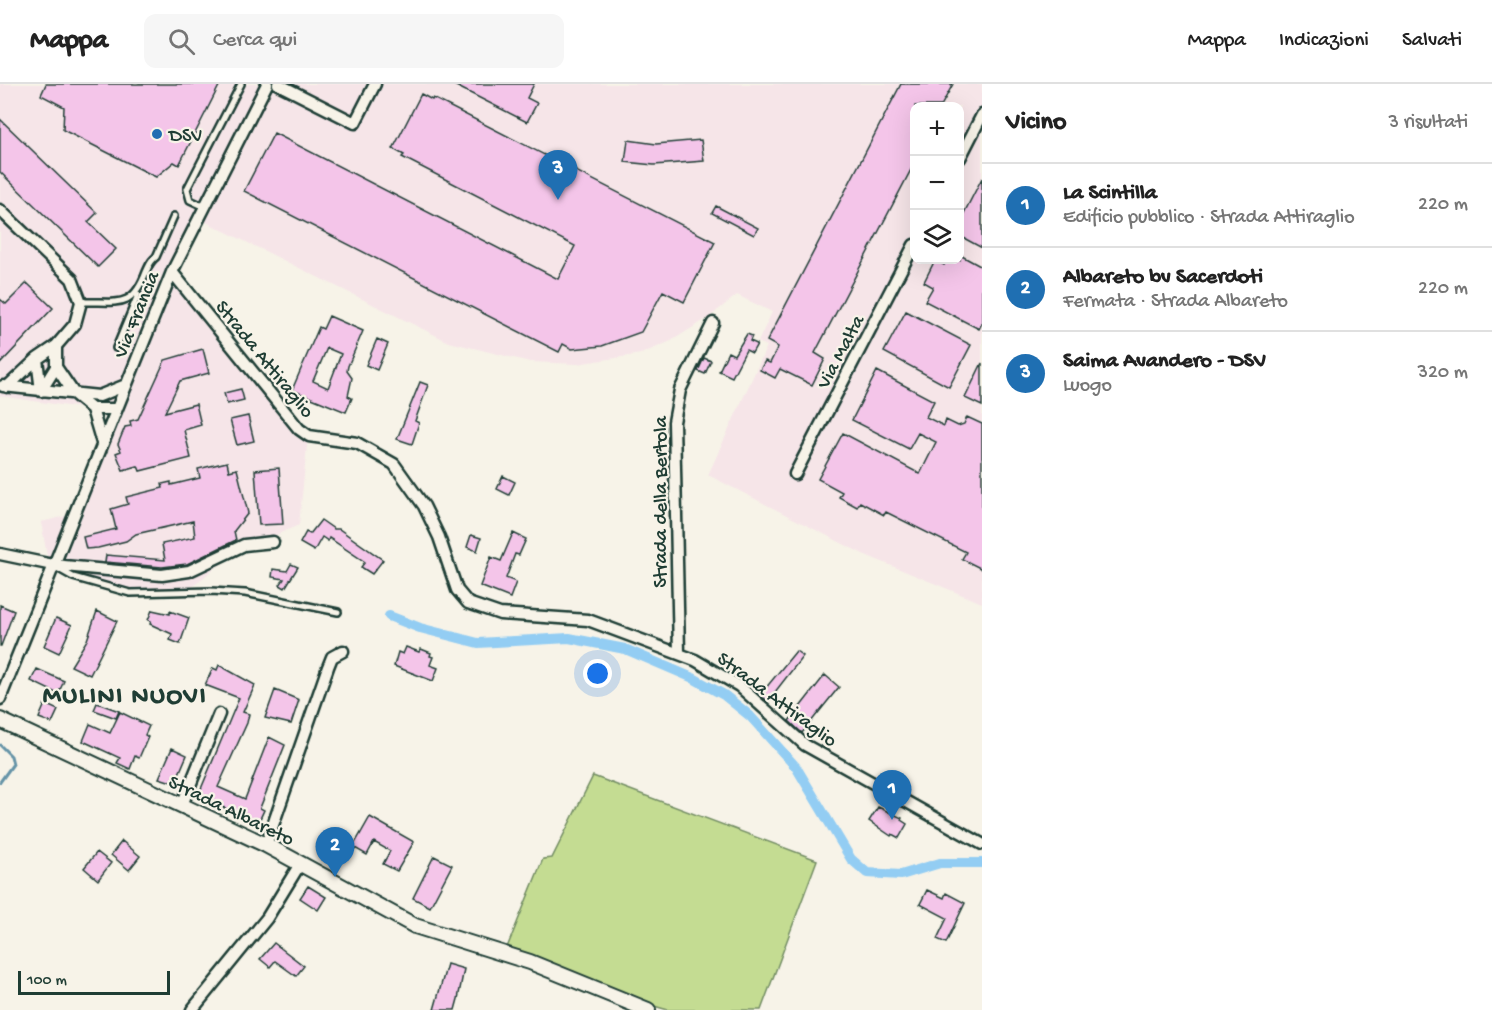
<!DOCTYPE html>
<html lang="it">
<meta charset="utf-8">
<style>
body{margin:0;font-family:"Gochi Hand",sans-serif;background:#f6f6f6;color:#222}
.controls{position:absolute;right:18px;top:18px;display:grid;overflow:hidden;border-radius:12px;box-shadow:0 6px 24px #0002}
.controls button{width:54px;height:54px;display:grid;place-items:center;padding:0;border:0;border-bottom:2px solid #e0e0e0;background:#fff;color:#222;font:30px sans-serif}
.scale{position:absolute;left:18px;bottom:15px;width:152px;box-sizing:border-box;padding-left:6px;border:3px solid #1f3d34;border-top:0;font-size:16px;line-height:21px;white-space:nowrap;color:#1f3d34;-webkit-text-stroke:4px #f7f3e8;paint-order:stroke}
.you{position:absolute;left:598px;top:590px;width:21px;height:21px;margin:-15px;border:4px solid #fff;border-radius:50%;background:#1a73e8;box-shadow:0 0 0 9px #1a73e833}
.badge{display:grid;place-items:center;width:39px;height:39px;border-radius:50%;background:#1f6fb2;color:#fff;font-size:20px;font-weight:700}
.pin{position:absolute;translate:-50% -50px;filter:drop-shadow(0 2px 3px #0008)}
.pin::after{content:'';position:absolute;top:32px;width:21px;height:18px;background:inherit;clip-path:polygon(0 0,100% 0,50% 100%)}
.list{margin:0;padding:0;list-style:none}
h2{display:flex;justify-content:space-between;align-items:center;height:78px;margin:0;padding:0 24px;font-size:26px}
h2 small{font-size:20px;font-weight:400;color:#767676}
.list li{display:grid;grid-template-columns:39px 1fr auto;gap:18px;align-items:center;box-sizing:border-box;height:84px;padding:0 24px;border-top:2px solid #e0e0e0}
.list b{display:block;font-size:22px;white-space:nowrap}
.list p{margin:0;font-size:20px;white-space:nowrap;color:#767676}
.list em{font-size:20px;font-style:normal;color:#767676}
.icon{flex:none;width:33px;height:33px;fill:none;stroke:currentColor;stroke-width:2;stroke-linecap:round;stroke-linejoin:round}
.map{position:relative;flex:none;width:982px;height:926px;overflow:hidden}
header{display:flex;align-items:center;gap:36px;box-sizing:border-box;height:84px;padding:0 30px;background:#fff;border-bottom:2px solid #e0e0e0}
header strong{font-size:28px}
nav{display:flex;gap:33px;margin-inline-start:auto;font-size:21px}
.search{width:420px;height:54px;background:#f6f6f6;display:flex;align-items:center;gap:15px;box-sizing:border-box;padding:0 21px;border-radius:12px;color:#767676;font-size:22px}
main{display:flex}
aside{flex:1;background:#fff}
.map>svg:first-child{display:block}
.built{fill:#f6e5e8;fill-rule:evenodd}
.green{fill:#c4dc92;stroke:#728c63;stroke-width:1.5}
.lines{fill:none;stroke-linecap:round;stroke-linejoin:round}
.stream{stroke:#6593a7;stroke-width:3}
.canal{stroke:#93cdf3;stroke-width:10}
.building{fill:#f4c5e9;stroke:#1f3d34;stroke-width:1.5;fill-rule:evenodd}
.lane-casing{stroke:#1f3d34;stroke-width:10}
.street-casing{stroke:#1f3d34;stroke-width:15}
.secondary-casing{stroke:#1f3d34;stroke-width:18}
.lane{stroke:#f7f3e8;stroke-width:5}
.street{stroke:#f7f3e8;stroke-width:10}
.secondary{stroke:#f7f3e8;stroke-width:14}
.poi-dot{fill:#1f6fb2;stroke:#f7f3e8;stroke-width:2}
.labels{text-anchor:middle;stroke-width:4.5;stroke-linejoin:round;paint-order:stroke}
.poi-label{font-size:20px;fill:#1f3d34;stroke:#f7f3e8;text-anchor:start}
.street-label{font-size:20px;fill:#1f3d34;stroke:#f7f3e8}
.district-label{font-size:26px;font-weight:bold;letter-spacing:1.5px;fill:#1f3d34;stroke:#f7f3e8}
</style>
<header>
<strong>Mappa</strong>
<div class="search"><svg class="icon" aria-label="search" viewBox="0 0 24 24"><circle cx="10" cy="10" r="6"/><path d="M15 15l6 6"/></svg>Cerca qui</div>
<nav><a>Mappa</a><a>Indicazioni</a><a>Salvati</a></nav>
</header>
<main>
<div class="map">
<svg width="982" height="926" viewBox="0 0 982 926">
<rect width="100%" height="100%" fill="#f7f3e8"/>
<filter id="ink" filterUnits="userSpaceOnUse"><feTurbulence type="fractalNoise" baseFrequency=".0167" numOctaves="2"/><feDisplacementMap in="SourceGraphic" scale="12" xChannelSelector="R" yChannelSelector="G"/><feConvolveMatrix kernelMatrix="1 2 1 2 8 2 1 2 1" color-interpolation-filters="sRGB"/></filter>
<g filter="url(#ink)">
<path class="built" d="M0,0h982v519l-119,-49 -155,-79 59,-129 -9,-4 14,-30 -35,-17 -29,23 -37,23 -30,13 -64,10 -47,-2 -81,-20 -245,-121 -26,50 130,165 -9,89 -35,15 -48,27 -25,21 -51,3 -22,-4 -69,-20 -8,-45 25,-6 42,-104 -108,-16zM914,22h46v154h-46z"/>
<path class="green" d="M593,692l224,84 -56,150h-93l-42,-12 -120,-48 37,-91 9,-1z"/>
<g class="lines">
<path class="stream" d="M0,661l11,11 2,8 -13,18"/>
<path class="canal" d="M389,532l31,12 58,15 91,-5 56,11 68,29 31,17 26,21 46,51 55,92 16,14 34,2 39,-12h42"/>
</g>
<path class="building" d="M46,0h174l-41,81 -5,-3 -18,15 -93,-47 1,-23 -23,-12z
M452,0h82l-7,14 10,5 -10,19z
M901,0h52l-12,22h-26v56l-100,191 10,6 -13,26 -32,-16 -5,9 -15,-8 5,-9 5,2 8,-16 -11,-6z
M421,10l11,6 1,-2 282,144 -31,60 -21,-11 -22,41 -39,14 -30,3 -9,-5 -4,8 -315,-161 30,-58 284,146 17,-33 -173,-89 2,-2 -11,-6z
M0,35l97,94 -9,9 28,27 -18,18 -98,-95z
M628,56l28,4 45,-4 3,21 -50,4 -29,-3z
M982,94v70l-22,-12v-15z
M716,122l42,22 -4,7 -42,-22z
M960,171l22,12v56l-3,6 -54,-28 8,-14 -9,-5 11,-22 9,5 3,-5h13z
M27,199l26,25 -53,56v-65l6,5z
M906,227l65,34 -22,42 -65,-35z
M329,232l34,15 -15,35 -1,5 5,7 -4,18 4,2 -6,14 -54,-22 27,-63 4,2zM327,264l14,6 -13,34 -15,-7z
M747,250l5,2 -2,5 7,3 -5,9 -6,-3 -14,27 -13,-6 9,-19 6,3z
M377,255l11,5 -11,26 -11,-5z
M203,265l6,24 -29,8 -15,31 31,-8 5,21 -17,5 7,28 -51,13 -2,-5 -15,4 -7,-17 5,-2 -3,-7 7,-17 6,-1 -1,-5 8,-2 27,-59z
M704,274l7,3 -6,13 -7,-3z
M982,279v43l-17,-8z
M877,287l57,30 -8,16 18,9 2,-6 12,6 6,-2 3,-7 15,7v145l-20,-10 4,-7 -80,-40 -2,3 -24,-13 -3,5 -18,-10 3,-5 -24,-13 25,-46 77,41 16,-32 -18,-9 -9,16 -57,-29z
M420,298l8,3 -13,36 4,2 -7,21 -15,-5z
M241,305l3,11 -17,4 -3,-11z
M248,332l6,25 -17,4 -7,-25z
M227,378l2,9 8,-2 11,44 -14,18 2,9 -49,24 -25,3 -57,-5 1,-7 59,5 -3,-16 33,-7 -2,-16 -57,13 -10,7 -28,7 -12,1 -3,-12 33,-8 -5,-20 17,-5 -2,-7 37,-9 -1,-4 9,-2v3l29,-7 -2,-9z
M279,384l4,56 -24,1 -4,-55z
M503,392l12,6 -6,13 -12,-6z
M321,436l13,9h5l44,31 -11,14 -11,-7 4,-5 -36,-24 -1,3 -6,-4 -8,14 -14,-8 6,-11 4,2z
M513,449l13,6 -7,16 -4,-1 -9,24 10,4 -6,16 -30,-12 11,-29 10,4z
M471,451l10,3 -4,13 -10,-4z
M291,480l7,3 -13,21 -5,-3 4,-6 -12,-2 1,-8 14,2z
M0,521l14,6 -13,35h-1z
M152,526l18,4v-3l19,7 -9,26 -10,-4 2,-6 -22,-10 1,-3 -3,-1z
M97,527l20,10 -27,54 -19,-9 16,-26z
M56,534l16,7 -13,28 -15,-7z
M406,563l13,5 2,-3 10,4 -1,3 3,1 -3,8 8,3 -5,13 -39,-15 4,-14 5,2z
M796,567l7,5 -35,45 -8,-6z
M219,581l36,20 -12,27 6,2 -2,9 -29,64 27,12 24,-62 16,8 -25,63 4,2 -6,13 -60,-27 41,-98 -34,-13 8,-17 4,2z
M37,585l27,12 -6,13 -27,-13z
M825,591l14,12 -37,46 -13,-12z
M275,606l24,10 -8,24 -26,-6z
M97,619l22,8 -3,7 -22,-8z
M45,620l13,6 -6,13 -13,-5z
M120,628l29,14 -4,9 3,2 -9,21 -4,-2 -5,13 -13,-6 3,-5 -37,-17 7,-17 20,9z
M172,664l15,7 -12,28 -16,-5z
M878,723l24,11 -1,2 6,4 -8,14 -7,-4 -1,2 -22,-15z
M370,733l44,25 -17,29 -14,-7 7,-13 -16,-9 -7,13 -14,-8z
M122,757l18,15 -11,14 -18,-15z
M97,768l14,11 -13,17 -14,-12z
M434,772l18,9 -22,42 -17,-9z
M308,802l18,11 -8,13 -18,-12z
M927,806l17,8 2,-5 19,10 -19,40 -9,-4 10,-21 -27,-14z
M274,859l30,23 -8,10 -21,-15 -5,6 -10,-8z
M447,880l17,5 -6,30 -3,11h-21z"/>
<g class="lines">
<defs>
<path id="lane" d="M205,123l-15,-7 -3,-11 54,-105
M81,218c36,-1 51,8 65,-30 3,-6 4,-11 10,-15l18,-41
M116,264l22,-53
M57,484l16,9 57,16 81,-2 34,2 93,19"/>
<path id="street" d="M278,0l77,39 20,-39
M960,74l22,-43
M0,126l72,69 9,23 -6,22 -19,22 -19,13 -30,28
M172,188l127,157 10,7 48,7 37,21 30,42 15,31 18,53 11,13 32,11 88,6 107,40 44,26 66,59 177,99
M56,262v21l19,28 17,14 10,34
M37,275l4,32
M3,302l96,10 27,-11
M41,307l15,-24
M92,325h24
M795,390l119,-229
M0,470l53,11 109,10 27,-4 55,-26 29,-3
M679,569l-5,-231 6,-32 33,-67
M0,615l172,-427 95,-188
M182,721l37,-91
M266,761l62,-178 4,-10 11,-6
M192,926l75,-92 33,-54"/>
<path id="secondary" d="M0,636l266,125 149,81 115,36 118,48"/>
</defs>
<use href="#lane" class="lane-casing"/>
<use href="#street" class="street-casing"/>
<use href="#secondary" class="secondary-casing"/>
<use href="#lane" class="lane"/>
<use href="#street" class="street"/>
<use href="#secondary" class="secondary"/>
</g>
</g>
<circle class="poi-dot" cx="157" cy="50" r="6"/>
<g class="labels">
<g class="poi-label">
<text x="169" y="57">DSV</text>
</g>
<g class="street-label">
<text transform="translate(135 230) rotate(-68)" y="7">Via Francia</text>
<text transform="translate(839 267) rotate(-62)" y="7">Via Malta</text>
<text transform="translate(266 274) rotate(51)" y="7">Strada Attiraglio</text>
<text transform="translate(659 418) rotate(-90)" y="7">Strada della Bertola</text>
<text transform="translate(778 614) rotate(37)" y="7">Strada Attiraglio</text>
<text transform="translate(232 725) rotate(26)" y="7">Strada Albareto</text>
</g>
<g class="district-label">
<text x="125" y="618">MULINI NUOVI</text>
</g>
</g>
</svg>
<div class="controls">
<button>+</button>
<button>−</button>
<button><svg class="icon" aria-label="layers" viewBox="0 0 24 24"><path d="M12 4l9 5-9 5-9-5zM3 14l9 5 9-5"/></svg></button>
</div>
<div class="scale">100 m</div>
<div class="you"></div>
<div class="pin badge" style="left:892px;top:736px">1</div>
<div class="pin badge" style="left:335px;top:793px">2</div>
<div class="pin badge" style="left:558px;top:116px">3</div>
</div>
<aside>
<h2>Vicino<small>3 risultati</small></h2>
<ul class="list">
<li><span class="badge">1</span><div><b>La Scintilla</b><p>Edificio pubblico · Strada Attiraglio</p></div><em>220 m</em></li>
<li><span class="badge">2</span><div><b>Albareto bv Sacerdoti</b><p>Fermata · Strada Albareto</p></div><em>220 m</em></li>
<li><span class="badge">3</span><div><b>Saima Avandero - DSV</b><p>Luogo</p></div><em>320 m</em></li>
</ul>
</aside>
</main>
